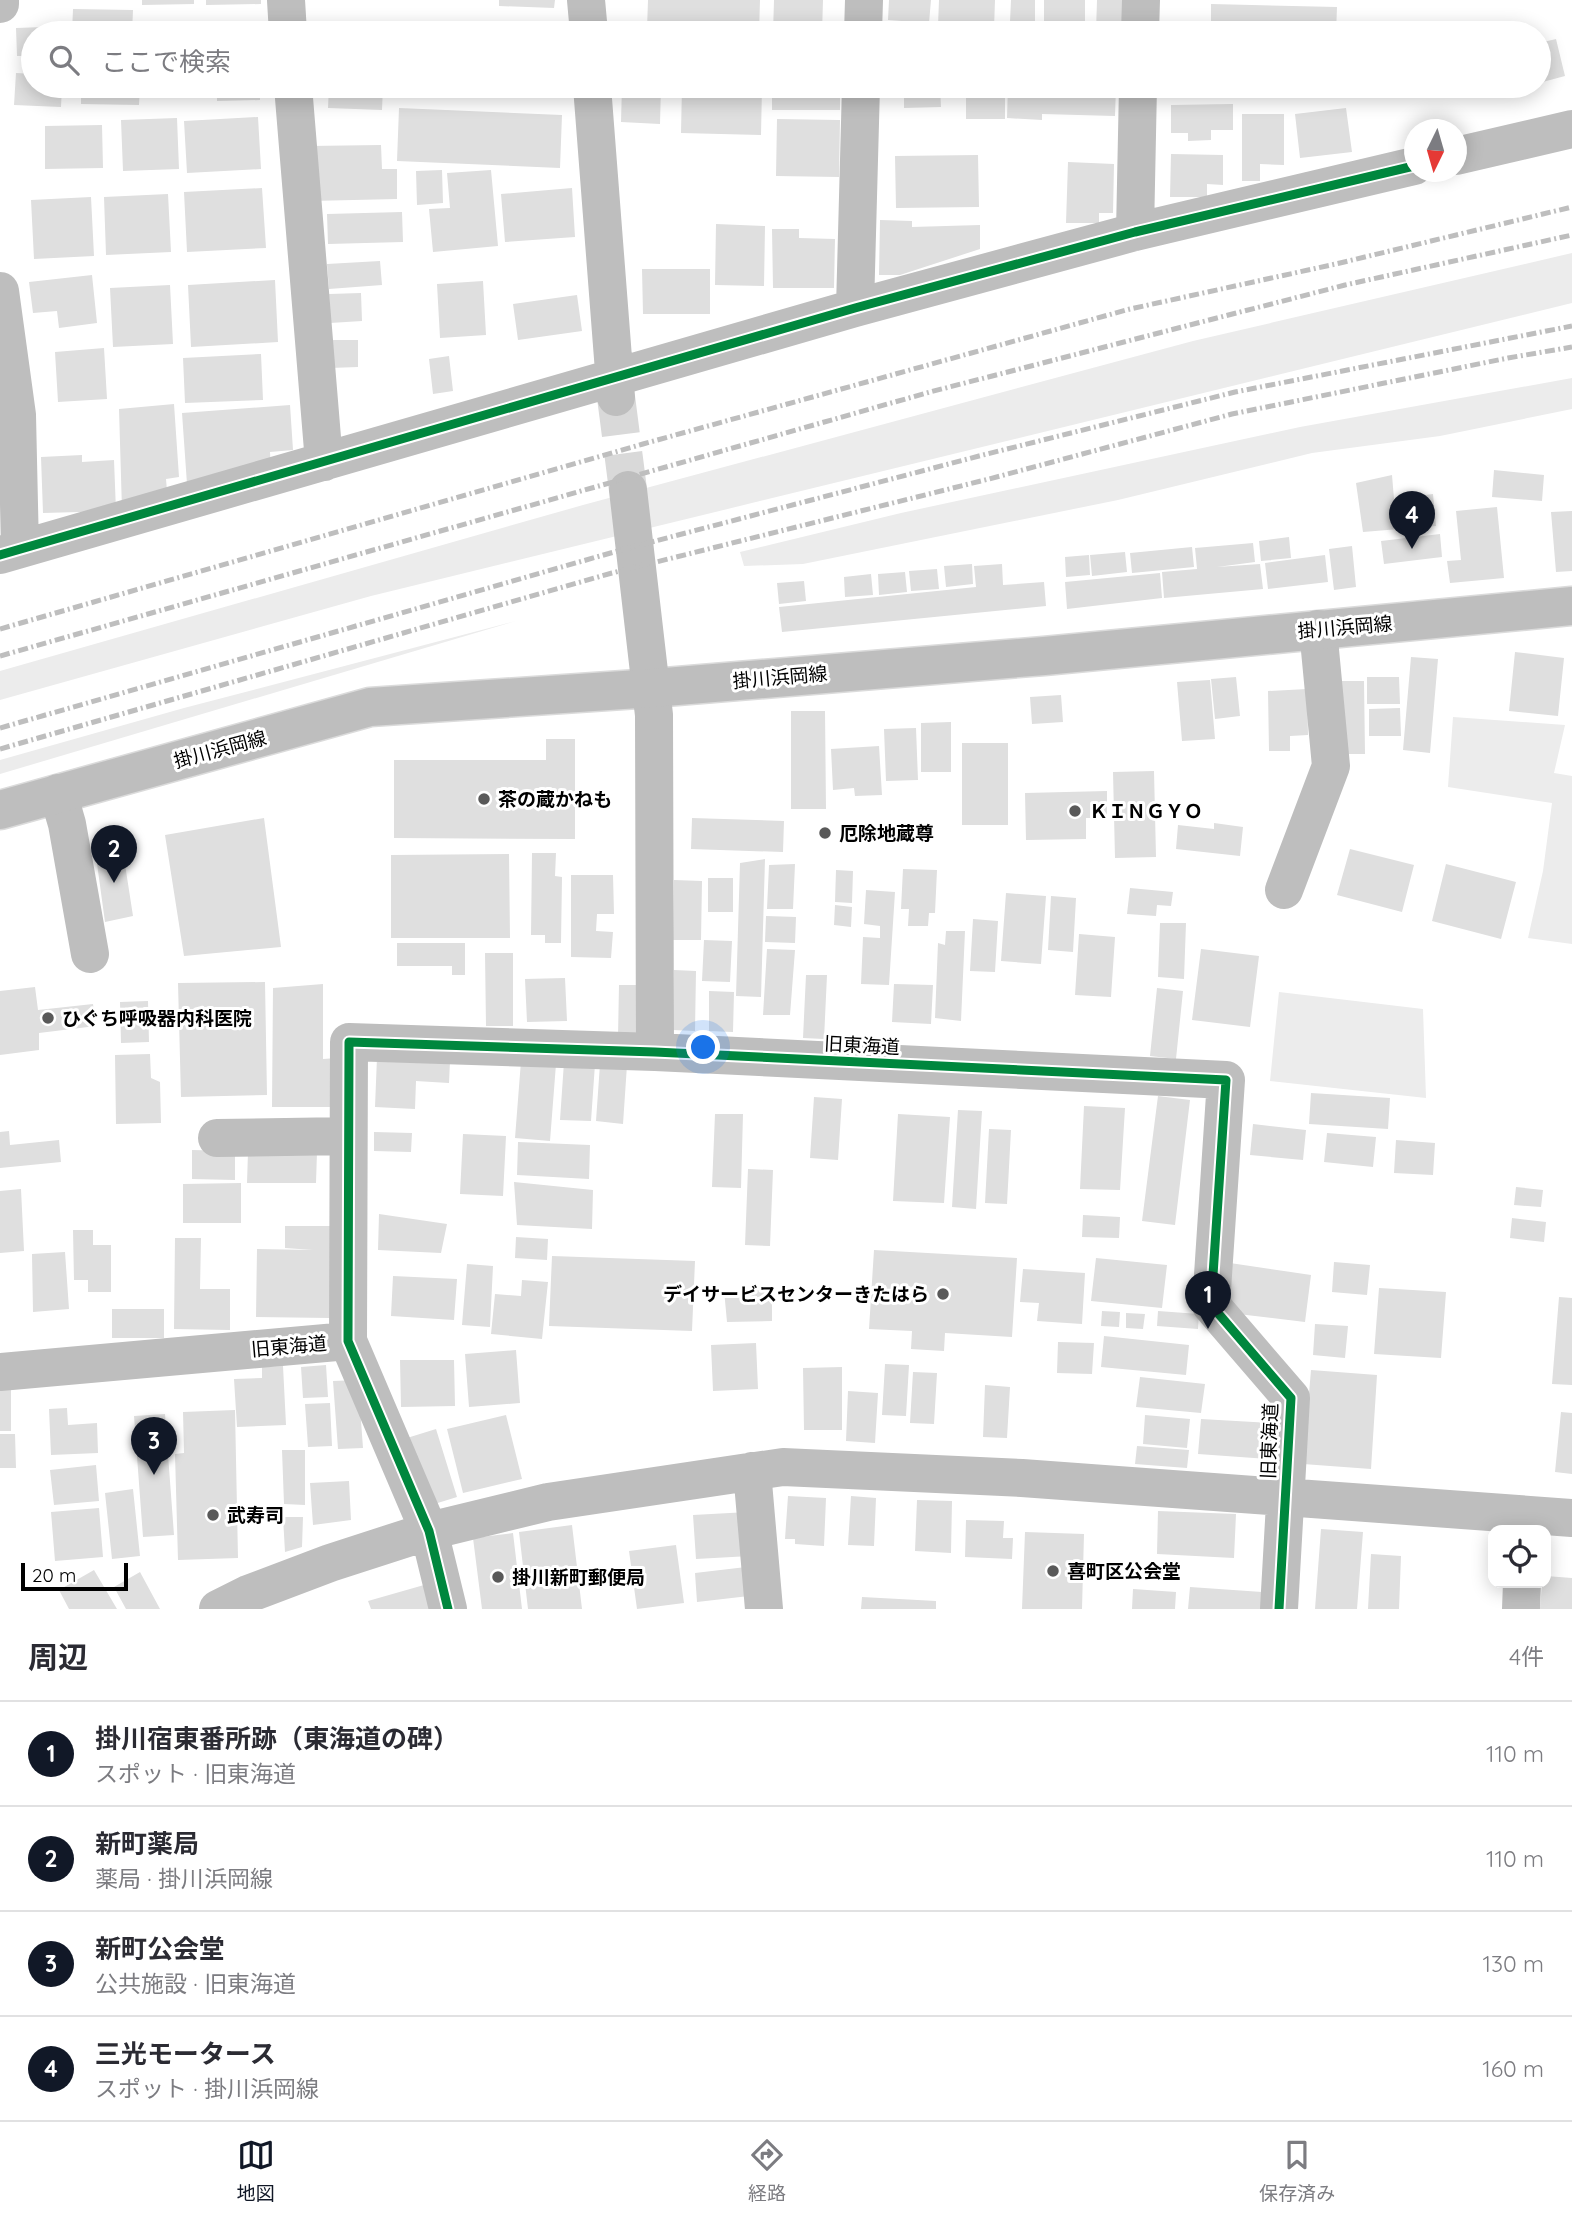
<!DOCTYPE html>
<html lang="ja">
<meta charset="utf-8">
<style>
body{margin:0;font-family:Quicksand,"Noto Sans JP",sans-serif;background:#f2f2f3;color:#2b2b33}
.controls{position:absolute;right:21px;bottom:21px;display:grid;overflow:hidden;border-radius:14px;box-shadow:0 4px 18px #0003}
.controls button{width:63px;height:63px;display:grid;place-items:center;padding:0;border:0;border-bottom:2px solid #e1e1e2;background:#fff;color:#2b2b33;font:35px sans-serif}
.compass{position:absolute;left:1404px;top:119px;width:63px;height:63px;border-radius:50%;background:#fff;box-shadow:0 4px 18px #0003;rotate:185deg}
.scale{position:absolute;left:21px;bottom:18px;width:107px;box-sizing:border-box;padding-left:7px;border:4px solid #000;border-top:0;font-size:19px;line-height:24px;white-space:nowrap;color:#000;-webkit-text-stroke:5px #fff;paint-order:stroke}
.you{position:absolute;left:704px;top:1048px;width:24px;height:24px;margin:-18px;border:5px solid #fff;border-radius:50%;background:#1a73e8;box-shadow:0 0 0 10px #1a73e833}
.badge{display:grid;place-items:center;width:46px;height:46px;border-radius:50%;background:#111827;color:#fff;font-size:23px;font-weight:700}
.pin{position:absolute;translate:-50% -58px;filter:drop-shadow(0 2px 4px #0008)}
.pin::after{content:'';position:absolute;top:37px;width:24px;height:21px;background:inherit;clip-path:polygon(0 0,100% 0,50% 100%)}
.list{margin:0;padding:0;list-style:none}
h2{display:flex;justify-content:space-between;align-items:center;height:91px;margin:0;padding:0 28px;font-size:30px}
h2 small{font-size:23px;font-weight:400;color:#7c7c81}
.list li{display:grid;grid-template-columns:46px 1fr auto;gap:21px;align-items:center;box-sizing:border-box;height:105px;padding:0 28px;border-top:2px solid #e1e1e2}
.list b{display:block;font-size:26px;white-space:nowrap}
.list p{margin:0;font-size:23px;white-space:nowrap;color:#7c7c81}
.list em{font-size:23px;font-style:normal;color:#7c7c81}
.icon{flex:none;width:38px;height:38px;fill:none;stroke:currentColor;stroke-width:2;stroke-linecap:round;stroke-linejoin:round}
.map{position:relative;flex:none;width:1572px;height:1609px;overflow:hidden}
.search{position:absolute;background:#fff;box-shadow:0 4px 18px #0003;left:21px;right:21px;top:21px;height:77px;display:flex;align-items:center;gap:18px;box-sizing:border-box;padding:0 24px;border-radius:38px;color:#7c7c81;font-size:26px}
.sheet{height:511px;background:#fff}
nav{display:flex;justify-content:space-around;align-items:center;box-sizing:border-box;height:98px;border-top:2px solid #e1e1e2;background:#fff;font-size:19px;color:#7c7c81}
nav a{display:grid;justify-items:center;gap:4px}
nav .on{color:#111827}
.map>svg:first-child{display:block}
.green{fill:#ececec}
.building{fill:#dfdfdf}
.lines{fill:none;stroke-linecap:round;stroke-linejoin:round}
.minor-tunnel{stroke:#d9d9d9;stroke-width:38;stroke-dasharray:38 19;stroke-linecap:butt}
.major-casing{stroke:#dbdbdb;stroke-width:41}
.minor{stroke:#bebebe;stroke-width:38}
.major{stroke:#bebebe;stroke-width:38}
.rail{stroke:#bebebe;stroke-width:5;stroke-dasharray:10 3.5 2 3.5;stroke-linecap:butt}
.cycleway-casing{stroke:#fff;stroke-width:13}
.cycleway{stroke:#00873e;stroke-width:9}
.poi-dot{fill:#595959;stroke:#fff;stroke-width:2.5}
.labels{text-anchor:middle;stroke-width:6;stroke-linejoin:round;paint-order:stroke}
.street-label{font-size:19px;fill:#000;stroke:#fff}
.poi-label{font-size:19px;font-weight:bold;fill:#000;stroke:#fff;text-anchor:start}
</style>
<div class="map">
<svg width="1572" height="1609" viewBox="0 0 1572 1609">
<rect width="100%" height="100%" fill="#fff"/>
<path class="green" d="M1572,253v50l-1201,293 -371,104v-29l583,-166 610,-164z
M1572,378v31l-132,27 -128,17 -194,47 -315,64 -59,2 -4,-14 161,-39 399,-86z
M516,621l-516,153v-14l184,-52z
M1453,717l112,8 -11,48 18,3v168l-44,-6 15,-67 9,-68 -104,-16z
M1279,992l144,17 3,89 -156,-17z"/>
<path class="building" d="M142,0h52v4l-52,1z
M206,0h55v4l-55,1z
M499,0h56l-1,8 -55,-2z
M648,0h112l-1,33 -112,-4z
M774,0h49l-1,33h-49z
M889,0h42l-2,23 -41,-3z
M939,0h56l-1,29 -56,-3z
M1011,0h24v22h-25z
M1044,0h41v25h-41z
M1097,0h28v32h-29z
M1211,4l126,3 -1,26h-125z
M73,9l60,1 -1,23h-60z
M44,27v6h-11v23h-16l-1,-28z
M259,27v6h-43v-5z
M1556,39l9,37 -26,7v-40z
M16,73l17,1v12h29l-1,21 -47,-2z
M81,86h59l-1,19 -58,-1z
M154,86h58v9h-58z
M217,86h43v14l-43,1z
M329,86h54l-1,24 -54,-2z
M476,86h33v5l-33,-1z
M622,86h39l-1,38 -39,-2z
M682,86l80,1 -1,48 -80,-2z
M772,86h68v24h-68z
M904,86h36l1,21 -37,1z
M966,86h39v33h-39z
M1008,86h108l-1,30 -73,-2v6l-35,-2z
M1233,104v26h-22v10l-23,1v-8h-17v-28z
M399,108l163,7 -2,53 -163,-7z
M1346,108l6,44 -52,6 -5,-44z
M1242,114h42v51l-24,-1v17h-18z
M258,117l3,52 -74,4 -3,-52z
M177,118l2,51 -56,2 -2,-51z
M777,119l63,1 -1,57 -63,-1z
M102,125l1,43 -58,1v-43z
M381,145l1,24h15v30l-87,2 -1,-55z
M1171,154l52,1v30l-16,-1v13h-37z
M978,155l1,52 -83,1 -1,-52z
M1068,162l46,2 -1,49h-14v10h-33z
M442,170l1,33 -26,2 -1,-34z
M491,170l7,76 -65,6 -4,-43 21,-1 -3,-35z
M262,188l4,60 -79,4 -3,-60z
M572,188l3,49 -70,5 -4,-48z
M168,194l3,58 -65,3 -2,-58z
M91,197l3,59 -60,3 -3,-59z
M402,212l1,30 -75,2 -1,-30z
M880,220l32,1v6l68,-2v24l-80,26h-21z
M716,224l49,2 -1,60 -49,-1z
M772,229h27v9l36,1 -1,49h-61z
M380,261l2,24 -53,4 -2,-25z
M642,269h68v45h-67z
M92,275l5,48 -38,5 -2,-17 -24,2 -4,-31z
M275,280l3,62 -87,5 -3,-62z
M483,281l3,54 -46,3 -3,-54z
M170,285l3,59 -60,3 -3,-59z
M361,293l1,28 -32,2 -1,-29z
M577,295l5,36 -64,9 -5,-36z
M330,340h28v27l-28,1z
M104,348l3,51 -49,3 -3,-50z
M261,354l2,46 -78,3 -2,-45z
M449,356l4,35 -20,3 -4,-35z
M174,404l5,73 -13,2 1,12 -45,19 -3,-101z
M290,405l3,45 -23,2 1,20 -84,12 -5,-71z
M82,455v7l32,-2 2,51 -73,2 -2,-56z
M1494,470l50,5 -2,26 -50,-4z
M1392,475l2,24 39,-5 3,32 -73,6 -7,-49z
M1497,507l7,71 -54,5 -3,-22 14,-1 -5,-49z
M1572,511v60l-16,1 -5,-60z
M1440,534l2,23 -58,7 -3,-23z
M1289,537l2,21 -30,3 -2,-20z
M1253,543l2,19 -38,5 43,-3 3,25 -99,9 -2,-26 35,-3 -2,-21z
M1352,546l4,41 -22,3 -5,-41z
M1192,547l2,20 -62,6 -2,-20z
M1125,552l2,20 -35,4 -2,-21z
M1089,555l1,20 -24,2 -1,-20z
M1325,555l3,27 -60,7 -3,-26z
M972,564l1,20 -27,3 -2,-21z
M1002,564l1,21 41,-3 2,24 -264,26 -3,-25 197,-20 -2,-21z
M937,569l2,20 -28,2 -2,-20z
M905,572l2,20 -28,3 -1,-21z
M1160,573l2,25 -95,11 -2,-27z
M871,574l2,21 -28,2 -1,-20z
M804,581l2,20 -27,3 -2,-21z
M1515,652l49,6 -6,58 -49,-5z
M1411,657l27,2 -8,94 -27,-3z
M1236,677l4,39 -25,3 -4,-40z
M1367,677h32l1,27h-33z
M1210,680l5,59 -33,2 -5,-59z
M1334,681h30l1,73h-29z
M1307,689l1,46 -18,1v15h-21l-1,-60z
M1061,695l2,27 -31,2 -2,-27z
M1400,708l1,28h-32v-27z
M791,711h34l1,98h-35z
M951,722v50h-30v-49z
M916,728l2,52 -32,1 -2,-52z
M546,739h29v100l-181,-1v-78h152z
M962,743h46v82h-46z
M879,746l3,49 -27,1 -1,-8 -21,2 -2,-41z
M1154,771l2,86 -41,1 -2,-86z
M1107,791v27h-21v21l-60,1 -1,-47z
M264,818l17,129 -97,9 -19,-121z
M692,818l92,3 -1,31 -92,-3z
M1214,823l29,4 -3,29 -64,-7 2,-24 36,4z
M122,845l11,71 -28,6 -10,-73z
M1350,849l64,16 -12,47 -65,-17z
M532,853h24l-1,23 7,1 -1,66h-16v-8h-14z
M509,854l1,84h-119v-83z
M765,859l-4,138 -25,-1 4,-133z
M795,864l-2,45h-26l2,-44z
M1446,864l70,18 -15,57 -69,-18z
M903,869l34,1 -2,43h-6l-1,13h-20l1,-17h-8z
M836,870l17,1 -1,32 -17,-1z
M571,875h42l1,39h-17l-1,17 17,1 -2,26 -40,-1z
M708,878h25v34h-25z
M674,880l28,1 -1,59h-28z
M1130,888l43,4 -2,14 -14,-1 -1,11 -29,-2z
M866,890l29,2 -6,93 -28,-1 2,-47 17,1v-12l-16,-2z
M1006,893l40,3 -5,68 -40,-3z
M1051,896l25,2 -3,54 -25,-2z
M835,905l17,2 -1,20 -17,-2z
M766,916l30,1 -1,26 -30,-1z
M973,919l25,2 -3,51 -25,-1z
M1160,923h26l-2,56 -26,-2z
M946,931h19l-4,90 -26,-3 3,-75 7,2z
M1079,934l36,3 -4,60 -36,-2z
M704,940l28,1 -2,41 -28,-1z
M397,943h68v32h-13v-9h-55z
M767,949l28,1 -5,65h-27z
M1201,949l58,7 -9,71 -58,-7z
M485,953h28v73h-27z
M674,970l22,1 -1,60 -22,-1z
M806,975h21l-3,64 -21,-1z
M565,978l2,43 -40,1 -2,-43z
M265,982l2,113 -86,2 -3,-114z
M323,984v75l14,-1 -3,49h-62l1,-119z
M894,984l39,1 -2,39 -39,-2z
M619,985h28v52h-29z
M35,987l3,23 55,-6 3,22 -57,7v17l-39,5v-64z
M1157,988l26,3 -7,68 -26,-3z
M709,991l25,1 -1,40 -24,-1z
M148,1001l1,41 -28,1 -1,-41z
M150,1054l1,24 9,4 1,41 -45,1 -1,-69z
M377,1057l73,4 -1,22 -33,-2 -1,28 -40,-2z
M521,1061l35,3 -6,77 -35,-3z
M564,1062l31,2 -4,57 -31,-1z
M600,1064l27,1 -4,59 -27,-3z
M1311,1093l79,5 -2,31 -79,-5z
M1158,1096l32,4 -15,125 -33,-4z
M814,1097l28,2 -4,61 -28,-2z
M1084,1106l41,2 -5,82 -40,-1z
M958,1110l24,1 -6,98 -24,-2z
M715,1114h28l-2,74 -29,-1z
M898,1114l52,3 -6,86 -51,-2z
M1253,1124l53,6 -3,30 -53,-5z
M989,1129l22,1 -4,74 -22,-1z
M9,1131l1,14 49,-5 2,22 -61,6v-36z
M374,1132l38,1 -1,19 -37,-1z
M1327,1133l49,4 -3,30 -49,-5z
M463,1134l43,2 -3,60 -43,-2z
M1396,1140l39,3 -2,32 -39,-2z
M518,1142l72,3 -1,34 -72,-4z
M192,1150l43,1v29l-43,-1z
M248,1152h69l-1,31h-69z
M748,1169l25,1 -3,76 -25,-1z
M514,1182l79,8 -1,39 -75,-4z
M241,1183v40h-58v-39z
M1516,1187l27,3 -2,17 -27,-2z
M21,1189l3,62 -24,2v-62z
M379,1214l68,10 -6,29 -63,-3z
M1083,1215l37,2 -1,21 -37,-1z
M1512,1218l34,4 -2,20 -34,-4z
M285,1226h47l-2,92 -74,-1 1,-68 56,1 -28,-2z
M73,1230h20v15h18v47h-23v-12h-14z
M516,1237l32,2 -1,21 -32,-2z
M175,1238h26l-1,51h30v41l-56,-1z
M874,1250l143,8 -5,79 -67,-4 -1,18 -33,-2 1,-18 -43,-2z
M65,1252l4,57 -36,3 -1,-58z
M552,1256l143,5 -3,70 -143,-5z
M1096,1258l71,7 -5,43 -71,-7z
M1334,1262l36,3 -3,30 -35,-3z
M1230,1263l81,12 -6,47 -67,-8 -12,-20z
M467,1264l26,2 -3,61 -28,-2z
M1023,1269l62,4 -3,51 -45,-3 2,-18 -19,-1z
M393,1276l64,3 -3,41 -63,-4z
M522,1280l26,2 -6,57 -51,-5 4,-40 26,2z
M1379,1288l67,4 -5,66 -67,-4z
M724,1290h48v31l-45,1z
M1559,1297l13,1v87l-20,-1z
M112,1309h52v29h-52z
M1102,1311l18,1 -1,15 -18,-1z
M1158,1311l41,3 -1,15 -41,-3z
M1126,1313l19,1 -2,15 -17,-1z
M1315,1324l33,2 -3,32 -32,-3z
M1104,1336l85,9 -3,30 -85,-8z
M1058,1342l36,1 -2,31 -35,-1z
M756,1343l2,46 -45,2 -2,-46z
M516,1350l4,53 -51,4 -4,-53z
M400,1360h54l1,46 -54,1z
M885,1364l24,1 -3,51 -24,-1z
M326,1365l2,32 -25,1 -2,-31z
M283,1366l3,59 -49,2 -3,-48 28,-1v-11z
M842,1367v63h-38l-1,-62z
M1311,1370l66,5 -6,94 -68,-5z
M913,1372l24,1 -3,51 -24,-1z
M1140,1377l65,7 -4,29 -65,-6z
M358,1380l5,68 -25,1 -5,-68z
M985,1385l25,2 -3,51 -24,-1z
M11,1388v43h-11v-42z
M848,1391l30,2 -3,50 -29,-2z
M330,1403l2,43 -24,1 -3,-43z
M67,1408l1,17 29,-2 1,30 -47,2 -2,-46z
M235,1410l3,148 -60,2 -3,-106 9,-1 -1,-41z
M1561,1412l11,1v61l-17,-2z
M165,1414l9,121 -31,2 -9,-121z
M506,1415l16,64 -59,14 -16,-64z
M1145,1415l45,4 -3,29 -44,-4z
M1201,1419l70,4 -3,36 -70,-5z
M436,1429l21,68 -29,9 -21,-68z
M0,1434h15l1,34h-16z
M1137,1446l52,4 -2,18 -52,-4z
M282,1450h23v55l-21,-1z
M96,1465l3,36 -45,4 -4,-35z
M349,1481l2,39 -38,5 -3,-42z
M133,1489l7,67 -28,3 -7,-66z
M788,1496l38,2 -2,48 -29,-2v-5h-10z
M851,1496l25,2 -2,48 -26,-1z
M917,1500l35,1 -1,52 -36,-2z
M99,1508l4,49 -48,4 -4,-49z
M1158,1511l78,3 -2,44 -77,-4z
M748,1512l2,44 -54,3 -3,-44z
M283,1517h20l-1,30 -17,5z
M966,1520l38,1 -1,17h10l-1,21 -47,-2z
M572,1525l10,84h-54l-9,-77z
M1321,1529l42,3 -6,77h-42z
M1025,1532l59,2 -2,75h-60z
M513,1533l9,76h-40l-9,-71z
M676,1545l8,58 -47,6 -8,-58z
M1371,1554l30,2 -2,53h-31z
M746,1567l3,29 -52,6 -2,-29z
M94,1570l23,39h-48l-10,-19z
M140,1572l20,37h-34l-12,-22z
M1546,1576l26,2v31h-32l2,-26h4z
M424,1585l6,24h-59l-3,-8z
M1190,1587l72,5 -1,17h-73z
M1133,1589l43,3 -1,17h-43z
M862,1597l74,4v8h-75z"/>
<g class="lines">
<path class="minor-tunnel" d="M616,397l12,93"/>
<defs>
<path id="major" d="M0,810l370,-103 283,-19 391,-32 528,-50"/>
</defs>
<use href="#major" class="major-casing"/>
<path class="minor" d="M286,0l2,33
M586,0l3,33
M0,4v-4
M863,33l1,-33
M1140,33l1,-33
M293,86l31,376
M592,86l24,311
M1456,156l116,-27
M1135,232l3,-146
M0,291l17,124 3,134
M855,308l6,-222
M628,490l26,225 1,337
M0,555l855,-247 280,-76 279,-66
M58,793l9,31 23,130
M1284,890l47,-124 -13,-137
M217,1138l131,-2
M0,1372l348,-31
M752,1471l12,138
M218,1609l30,-15 82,-31 99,-32 119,-29 235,-35 239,11 550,40
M448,1609l-19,-78 -81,-190 1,-299 306,10 571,28 -15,225 80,93 -12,211
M1521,1609l1,-26"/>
<use href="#major" class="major"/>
<path class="rail" d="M0,629l643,-185 487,-135 210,-46 232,-56
M0,656l930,-264 415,-107 227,-50
M0,728l621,-178 358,-94 256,-64 337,-66
M0,749l612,-176 377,-94 243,-65 276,-56 64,-11"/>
<defs>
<path id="cycleway" d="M0,555l855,-247 280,-76 279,-66
M448,1609l-19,-78 -81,-190 1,-299 306,10 571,28 -15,225 80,93 -12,211"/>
</defs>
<use href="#cycleway" class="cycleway-casing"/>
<use href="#cycleway" class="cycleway"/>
</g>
<g class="poi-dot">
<circle cx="484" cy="799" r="7"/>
<circle cx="1075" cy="811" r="7"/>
<circle cx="825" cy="833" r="7"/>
<circle cx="48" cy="1018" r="7"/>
<circle cx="943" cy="1294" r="7"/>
<circle cx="213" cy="1515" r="7"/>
<circle cx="1053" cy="1571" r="7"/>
<circle cx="498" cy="1577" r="7"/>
</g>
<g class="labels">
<g class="street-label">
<text transform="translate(1345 627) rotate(-5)" y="7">掛川浜岡線</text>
<text transform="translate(780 677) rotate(-5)" y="7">掛川浜岡線</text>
<text transform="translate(220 749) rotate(-15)" y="7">掛川浜岡線</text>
<text transform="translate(862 1045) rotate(3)" y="7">旧東海道</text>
<text transform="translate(289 1346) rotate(-5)" y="7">旧東海道</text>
<text transform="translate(1269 1441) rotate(-88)" y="7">旧東海道</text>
</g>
<g class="poi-label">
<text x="498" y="806">茶の蔵かねも</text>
<text x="1089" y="818">ＫＩＮＧＹＯ</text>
<text x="839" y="840">厄除地蔵尊</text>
<text x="62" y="1025">ひぐち呼吸器内科医院</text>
<text x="929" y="1301" text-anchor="end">デイサービスセンターきたはら</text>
<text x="227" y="1522">武寿司</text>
<text x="1067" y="1578">喜町区公会堂</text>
<text x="512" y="1584">掛川新町郵便局</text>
</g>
</g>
</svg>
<div class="controls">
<button><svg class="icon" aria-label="locate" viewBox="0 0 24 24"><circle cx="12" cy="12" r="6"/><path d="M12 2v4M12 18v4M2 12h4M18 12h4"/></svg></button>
</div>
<svg class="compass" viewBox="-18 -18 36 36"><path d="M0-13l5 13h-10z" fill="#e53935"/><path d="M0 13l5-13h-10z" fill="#7c7c81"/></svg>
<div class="scale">20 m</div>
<div class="you"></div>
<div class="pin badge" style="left:1208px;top:1329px">1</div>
<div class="pin badge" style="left:114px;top:883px">2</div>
<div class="pin badge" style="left:154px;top:1475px">3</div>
<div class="pin badge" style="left:1412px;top:549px">4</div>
<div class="search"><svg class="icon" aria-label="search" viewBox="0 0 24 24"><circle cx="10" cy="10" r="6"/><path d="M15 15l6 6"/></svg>ここで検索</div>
</div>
<section class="sheet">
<h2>周辺<small>4件</small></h2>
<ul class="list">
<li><span class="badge">1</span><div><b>掛川宿東番所跡（東海道の碑）</b><p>スポット · 旧東海道</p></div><em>110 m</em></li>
<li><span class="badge">2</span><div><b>新町薬局</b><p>薬局 · 掛川浜岡線</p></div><em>110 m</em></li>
<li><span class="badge">3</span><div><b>新町公会堂</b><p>公共施設 · 旧東海道</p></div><em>130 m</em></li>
<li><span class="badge">4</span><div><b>三光モータース</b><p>スポット · 掛川浜岡線</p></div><em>160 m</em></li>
</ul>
</section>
<nav>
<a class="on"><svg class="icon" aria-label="map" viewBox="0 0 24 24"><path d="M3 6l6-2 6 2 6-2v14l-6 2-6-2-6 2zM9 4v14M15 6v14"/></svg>地図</a>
<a><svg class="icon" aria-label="directions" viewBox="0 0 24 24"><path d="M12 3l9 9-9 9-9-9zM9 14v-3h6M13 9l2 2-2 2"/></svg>経路</a>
<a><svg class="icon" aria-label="saved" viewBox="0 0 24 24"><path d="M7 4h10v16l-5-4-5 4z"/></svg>保存済み</a>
</nav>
